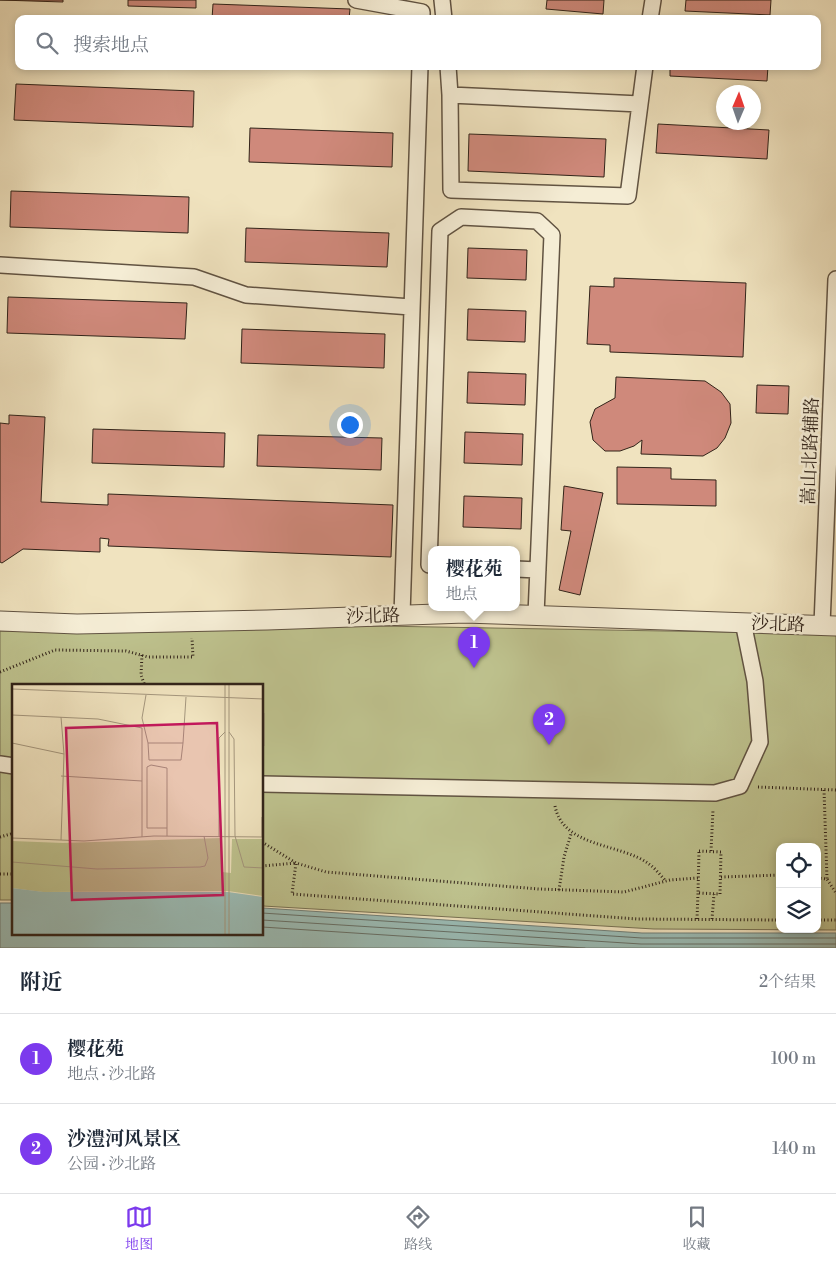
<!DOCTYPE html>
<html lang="zh">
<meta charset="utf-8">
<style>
body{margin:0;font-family:"Libre Bodoni","Noto Serif SC",serif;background:#f2f2f3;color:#1f2937}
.controls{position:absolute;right:15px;bottom:15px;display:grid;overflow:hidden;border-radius:10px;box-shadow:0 2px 8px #0003}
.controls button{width:45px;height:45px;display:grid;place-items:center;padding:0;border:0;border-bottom:1px solid #e0e1e3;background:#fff;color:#1f2937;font:25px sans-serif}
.compass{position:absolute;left:716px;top:85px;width:45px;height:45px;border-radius:50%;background:#fff;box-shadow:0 2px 8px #0003;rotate:2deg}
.you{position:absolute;left:349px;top:424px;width:18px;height:18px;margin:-12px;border:4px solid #fff;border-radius:50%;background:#1a73e8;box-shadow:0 0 0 8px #1a73e833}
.badge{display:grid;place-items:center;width:32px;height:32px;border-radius:50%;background:#7c3aed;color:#fff;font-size:16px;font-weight:700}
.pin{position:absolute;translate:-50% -41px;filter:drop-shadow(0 1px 2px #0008)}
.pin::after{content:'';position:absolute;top:26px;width:18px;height:15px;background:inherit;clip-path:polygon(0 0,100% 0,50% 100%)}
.popup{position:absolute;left:428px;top:546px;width:92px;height:65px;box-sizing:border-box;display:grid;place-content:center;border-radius:10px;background:#fff;filter:drop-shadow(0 1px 4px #0005);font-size:16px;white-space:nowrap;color:#747a83}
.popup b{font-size:19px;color:#1f2937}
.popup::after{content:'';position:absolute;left:50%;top:100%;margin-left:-10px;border:10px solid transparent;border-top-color:#fff}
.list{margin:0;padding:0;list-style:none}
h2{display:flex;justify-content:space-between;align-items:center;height:65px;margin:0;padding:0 20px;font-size:21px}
h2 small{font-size:16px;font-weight:400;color:#747a83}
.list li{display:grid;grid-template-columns:32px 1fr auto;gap:15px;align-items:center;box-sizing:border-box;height:90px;padding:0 20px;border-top:1px solid #e0e1e3}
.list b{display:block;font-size:19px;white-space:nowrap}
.list p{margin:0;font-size:16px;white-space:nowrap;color:#747a83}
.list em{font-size:16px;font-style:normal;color:#747a83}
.icon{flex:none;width:28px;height:28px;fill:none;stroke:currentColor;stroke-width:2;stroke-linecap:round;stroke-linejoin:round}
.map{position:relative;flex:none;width:836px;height:948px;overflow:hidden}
.search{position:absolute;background:#fff;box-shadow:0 2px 8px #0003;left:15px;right:15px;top:15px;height:55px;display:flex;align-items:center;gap:12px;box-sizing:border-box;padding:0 18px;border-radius:10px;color:#747a83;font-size:19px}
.sheet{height:245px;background:#fff}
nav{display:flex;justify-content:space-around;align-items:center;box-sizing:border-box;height:70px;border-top:1px solid #e0e1e3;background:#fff;font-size:14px;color:#747a83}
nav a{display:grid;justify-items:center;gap:2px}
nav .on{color:#7c3aed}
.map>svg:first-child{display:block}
.green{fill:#bec28e;stroke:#787254;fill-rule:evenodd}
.water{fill:#9bbdb7;stroke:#717f78}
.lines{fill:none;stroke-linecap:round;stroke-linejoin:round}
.shore{stroke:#667068;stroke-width:1}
.building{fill:#cf897b;stroke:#312319}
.minor-casing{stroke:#615342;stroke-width:18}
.tertiary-casing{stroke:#615342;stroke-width:21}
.path{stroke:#312319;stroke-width:3;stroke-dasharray:1 2.5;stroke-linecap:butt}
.minor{stroke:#f5edd5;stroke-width:15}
.tertiary{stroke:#f5edd5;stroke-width:19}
.labels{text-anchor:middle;stroke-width:5;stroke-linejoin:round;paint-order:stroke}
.street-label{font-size:18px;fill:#312319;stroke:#f5edd5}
.inset-road{fill:none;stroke:#a4967d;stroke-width:1}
.view{fill:#c2185b;fill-opacity:0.15;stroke:#c2185b;stroke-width:2.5}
.inset-edge{fill:none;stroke:#312319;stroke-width:2.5}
</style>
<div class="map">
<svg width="836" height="948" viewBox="0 0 836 948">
<rect width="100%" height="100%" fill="#f0e3bf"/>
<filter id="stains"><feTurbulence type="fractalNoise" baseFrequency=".004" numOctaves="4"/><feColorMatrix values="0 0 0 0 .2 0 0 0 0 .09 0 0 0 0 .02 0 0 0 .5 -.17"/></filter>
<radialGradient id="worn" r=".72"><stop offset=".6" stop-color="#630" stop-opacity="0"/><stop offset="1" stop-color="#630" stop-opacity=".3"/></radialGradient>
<path class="green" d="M378,626l458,8v296l-182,-1 -391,-23 -1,-220h-248v214h-14v-269zM780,847h37v82h-37z"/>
<path class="water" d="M0,903h14v31h248l1,-26 379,25h194v15h-836z"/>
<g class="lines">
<path class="shore" d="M262,913l380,25h194
M262,920l379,24h195
M262,927l323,21"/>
</g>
<path class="building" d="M0,0h63v2z
M128,0h68v8l-68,-2z
M547,0h57l-1,14 -57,-5z
M686,0h85l-1,15 -85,-4z
M213,4l137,5 -1,10h6h-143z
M670,66h98l-1,15 -97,-5z
M16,84l178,7 -1,36 -179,-7z
M658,124l111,6 -2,29 -111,-6z
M250,128l143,5 -1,34 -143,-5z
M469,134l137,5 -2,38 -136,-6z
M11,191l178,6 -1,36 -178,-6z
M246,228l143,5 -2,34 -142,-5z
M468,248l59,2 -1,30 -59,-2z
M614,278l132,5 -3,74 -133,-5v-7l-23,-1 3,-58 24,1z
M8,297l179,6 -2,36 -178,-6z
M468,309l58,2 -1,31 -58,-2z
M242,329l143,5 -1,34 -143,-5z
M468,372l58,2 -1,31 -58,-2z
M616,377l89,4 16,11 9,12 1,19 -6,15 -8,10 -14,8 -62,-2 1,-14 -8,6 -14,5h-15l-12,-11 -3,-18 5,-13 20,-11z
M757,385l32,1 -1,28 -32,-1z
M9,415l36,2 -4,85 67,3v-11l285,11 -2,52 -283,-11 1,-7 -9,-1v14l-77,-3 -21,14 -2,-1v-139l9,1z
M93,429l132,4 -1,34 -132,-4z
M465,432l58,2 -1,31 -58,-2z
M258,435l124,3 -1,32 -124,-4z
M617,467l54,1v11l45,1v26l-99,-2z
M564,486l39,7 -23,102 -21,-5 12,-59 -10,-1z
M464,496l58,2 -1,31 -58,-2z"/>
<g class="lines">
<defs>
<path id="minor" d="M356,0l66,12v7
M442,0l2,19
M650,19l3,-19
M448,66l2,29 190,9 5,-38
M450,95l1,95 177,6 12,-92
M0,265l194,12 52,18 165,12
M432,565h-3l11,-334 21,-14 76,4 15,14 -16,380
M516,569l22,1
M402,615l18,-549
M822,625l14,-346
M0,764l14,2
M262,784l453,9 25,-7 20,-44 -5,-61 -12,-59"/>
<path id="tertiary" d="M0,621l77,3 190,-4 198,-7 371,13"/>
</defs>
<use href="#minor" class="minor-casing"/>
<use href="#tertiary" class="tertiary-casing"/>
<path class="path" d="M142,655l-1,20 4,11
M0,672l55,-22 71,1 22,6h45l-1,-19
M758,787l78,3
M824,790l3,89
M555,806c8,42 66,37 94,58 6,4 11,11 16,16
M0,837l14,-4
M262,842l34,21 30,9 213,17 85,3 46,-12 28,-2
M699,851l22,1 -1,42 -22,-1z
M711,851l2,-41
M262,866l34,-3 -4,31 345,25 143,1
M0,874h14
M721,877l59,-2
M817,878l10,1 9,14
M559,890l5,-33 7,-23
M697,919l1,-26
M712,919l2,-25
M817,920h19"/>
<use href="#minor" class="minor"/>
<use href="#tertiary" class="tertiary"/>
</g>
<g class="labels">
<g class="street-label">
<text transform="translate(810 451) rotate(-88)" y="6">嵩山北路辅路</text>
<text transform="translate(373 616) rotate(-2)" y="6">沙北路</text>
<text transform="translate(778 624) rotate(2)" y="6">沙北路</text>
</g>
</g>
<g transform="translate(12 684)">
<rect width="251" height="251" fill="#f0e3bf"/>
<path d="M210,154v34l9,1 1,-34h31v57l-35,-5 -185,1 -31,-4v-47l51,2z" fill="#bec28e"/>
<path d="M0,204l32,4h184l35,5v38h-251z" fill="#9bbdb7"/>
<path class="inset-road" d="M213,0v251M0,5l252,10M134,11l-4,23 6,25h35l3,-46M252,29v33M0,31l86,4 44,9v109M217,48l5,7 1,97 9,31 20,1M0,59l52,11M136,59l1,17h32l2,-17M49,92l81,5M250,133v20M155,152v-68l-16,-3 -4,2v61h20M207,152v-98l6,-6M0,154l72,3 70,-5 110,1M49,156l3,-86 -3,-37M0,178l85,7 103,-2 5,-1 3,-8 -4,-22M217,251v-251"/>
<path class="view" d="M205,39l6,172 -151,5 -6,-172z"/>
<rect width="251" height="251" class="inset-edge"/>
</g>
<rect width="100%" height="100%" filter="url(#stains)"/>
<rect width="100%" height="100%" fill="url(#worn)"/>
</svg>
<div class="controls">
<button><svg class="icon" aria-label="locate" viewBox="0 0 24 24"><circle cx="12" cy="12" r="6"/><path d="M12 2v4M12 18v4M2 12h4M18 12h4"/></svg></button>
<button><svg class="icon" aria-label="layers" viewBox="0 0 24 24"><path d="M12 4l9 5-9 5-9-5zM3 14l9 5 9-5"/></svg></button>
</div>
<svg class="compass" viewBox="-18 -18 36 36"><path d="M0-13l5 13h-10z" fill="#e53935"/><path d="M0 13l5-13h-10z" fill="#747a83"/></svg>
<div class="you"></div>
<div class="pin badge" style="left:474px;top:668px">1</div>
<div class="popup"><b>樱花苑</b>地点</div>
<div class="pin badge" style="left:549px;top:745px">2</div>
<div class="search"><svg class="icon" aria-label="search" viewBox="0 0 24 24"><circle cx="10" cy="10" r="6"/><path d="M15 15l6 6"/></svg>搜索地点</div>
</div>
<section class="sheet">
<h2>附近<small>2个结果</small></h2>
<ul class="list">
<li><span class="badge">1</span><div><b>樱花苑</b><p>地点 · 沙北路</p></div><em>100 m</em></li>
<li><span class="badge">2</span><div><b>沙澧河风景区</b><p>公园 · 沙北路</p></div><em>140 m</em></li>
</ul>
</section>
<nav>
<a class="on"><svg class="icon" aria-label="map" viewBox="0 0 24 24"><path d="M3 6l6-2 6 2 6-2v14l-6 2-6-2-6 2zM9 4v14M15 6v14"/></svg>地图</a>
<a><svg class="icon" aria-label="directions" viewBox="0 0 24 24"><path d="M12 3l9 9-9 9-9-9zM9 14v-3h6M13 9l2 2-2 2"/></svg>路线</a>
<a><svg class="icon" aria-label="saved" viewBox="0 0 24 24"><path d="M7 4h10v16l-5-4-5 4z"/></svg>收藏</a>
</nav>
